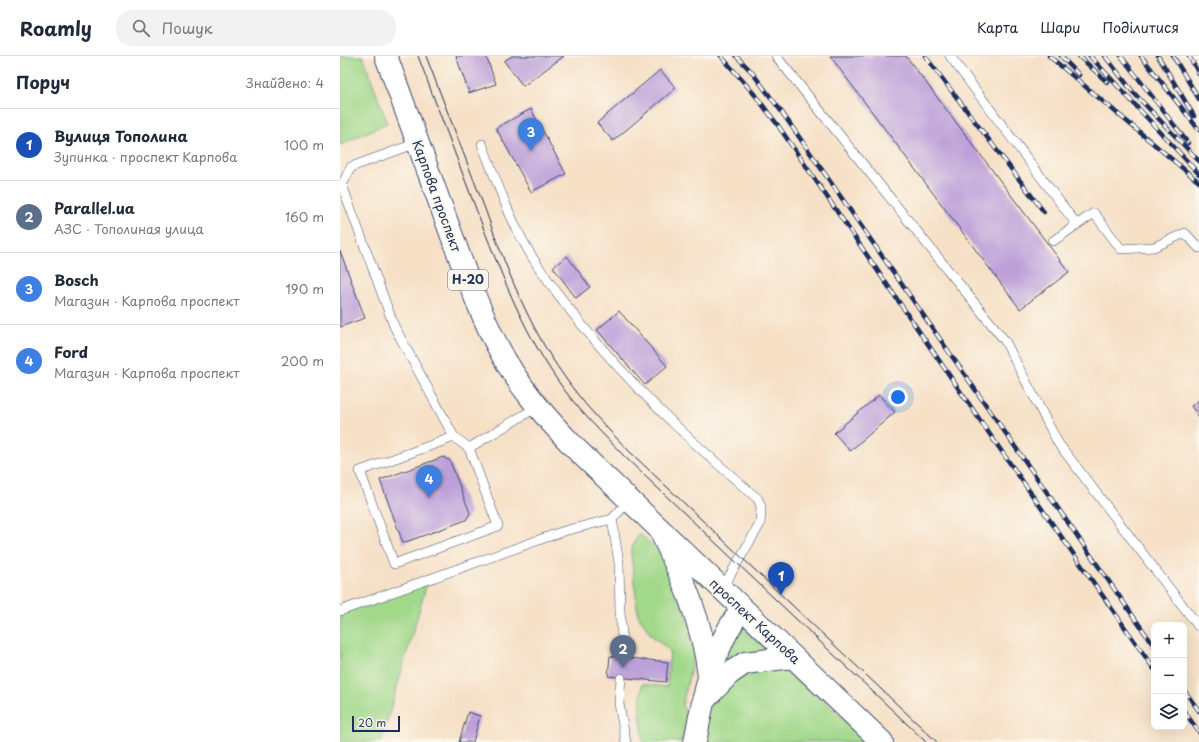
<!DOCTYPE html>
<html lang="uk">
<meta charset="utf-8">
<style>
body{margin:0;font-family:"Playpen Sans",sans-serif;background:#f2f2f3;color:#1f2937}
.controls{position:absolute;right:12px;bottom:12px;display:grid;overflow:hidden;border-radius:8px;box-shadow:0 4px 16px #0002}
.controls button{width:36px;height:36px;display:grid;place-items:center;padding:0;border:0;border-bottom:1px solid #e0e1e3;background:#fff;color:#1f2937;font:20px sans-serif}
.scale{position:absolute;left:12px;bottom:10px;width:48px;box-sizing:border-box;padding-left:4px;border:2px solid #1b2f5e;border-top:0;font-size:11px;line-height:14px;white-space:nowrap;color:#1b2f5e;-webkit-text-stroke:3px #fbf7ec;paint-order:stroke}
.you{position:absolute;left:558px;top:341px;width:14px;height:14px;margin:-10px;border:3px solid #fff;border-radius:50%;background:#1a73e8;box-shadow:0 0 0 6px #1a73e833}
.badge{display:grid;place-items:center;width:26px;height:26px;border-radius:50%;background:#b45309;color:#fff;font-size:13px;font-weight:700}
.pin{position:absolute;translate:-50% -33px;filter:drop-shadow(0 1px 2px #0008)}
.pin::after{content:'';position:absolute;top:21px;width:14px;height:12px;background:inherit;clip-path:polygon(0 0,100% 0,50% 100%)}
.list{margin:0;padding:0;list-style:none}
h2{display:flex;justify-content:space-between;align-items:center;height:52px;margin:0;padding:0 16px;font-size:17px}
h2 small{font-size:13px;font-weight:400;color:#747a83}
.list li{display:grid;grid-template-columns:26px 1fr auto;gap:12px;align-items:center;box-sizing:border-box;height:72px;padding:0 16px;border-top:1px solid #e0e1e3}
.list b{display:block;font-size:15px;white-space:nowrap}
.list p{margin:0;font-size:13px;white-space:nowrap;color:#747a83}
.list em{font-size:13px;font-style:normal;color:#747a83}
.icon{flex:none;width:22px;height:22px;fill:none;stroke:currentColor;stroke-width:2;stroke-linecap:round;stroke-linejoin:round}
.map{position:relative;flex:none;width:859px;height:686px;overflow:hidden}
header{display:flex;align-items:center;gap:24px;box-sizing:border-box;height:56px;padding:0 20px;background:#fff;border-bottom:1px solid #e0e1e3}
header strong{font-size:19px}
nav{display:flex;gap:22px;margin-inline-start:auto;font-size:14px}
.search{width:280px;height:36px;background:#f2f2f3;display:flex;align-items:center;gap:10px;box-sizing:border-box;padding:0 14px;border-radius:16px;color:#747a83;font-size:15px}
main{display:flex}
aside{flex:1;background:#fff}
.map>svg:first-child{display:block}
.green{fill:#a1d88a;stroke:#5e8474}
.building{fill:#bda0d9}
.lines{fill:none;stroke-linecap:round;stroke-linejoin:round}
.lane-casing{stroke:#3c4a6e;stroke-width:10}
.secondary-casing{stroke:#3c4a6e;stroke-width:24}
.primary-casing{stroke:#3c4a6e;stroke-width:24}
.lane{stroke:#fff;stroke-width:9}
.secondary{stroke:#fff;stroke-width:22}
.primary{stroke:#fff;stroke-width:22}
.tram{stroke:#1b2f5e;stroke-width:1}
.rail-casing{stroke:#1b2f5e;stroke-width:4.5}
.rail{stroke:#fbf7ec;stroke-width:3;stroke-dasharray:9;stroke-linecap:butt}
.labels{text-anchor:middle;stroke-width:3;stroke-linejoin:round;paint-order:stroke}
.shield{fill:#fbf7ec;stroke:#5e6b89;stroke-width:1}
.shield-label{font-size:12px;font-weight:bold;fill:#1b2f5e}
.street-label{font-size:13px;fill:#1b2f5e;stroke:#fbf7ec}
</style>
<header>
<strong>Roamly</strong>
<div class="search"><svg class="icon" aria-label="search" viewBox="0 0 24 24"><circle cx="10" cy="10" r="6"/><path d="M15 15l6 6"/></svg>Пошук</div>
<nav><a>Карта</a><a>Шари</a><a>Поділитися</a></nav>
</header>
<main>
<aside>
<h2>Поруч<small>Знайдено: 4</small></h2>
<ul class="list">
<li><span class="badge" style="background:#1a4fb4">1</span><div><b>Вулиця Тополина</b><p>Зупинка · проспект Карпова</p></div><em>100 m</em></li>
<li><span class="badge" style="background:#5c6f8a">2</span><div><b>Parallel.ua</b><p>АЗС · Тополиная улица</p></div><em>160 m</em></li>
<li><span class="badge" style="background:#3f7fe0">3</span><div><b>Bosch</b><p>Магазин · Карпова проспект</p></div><em>190 m</em></li>
<li><span class="badge" style="background:#3f7fe0">4</span><div><b>Ford</b><p>Магазин · Карпова проспект</p></div><em>200 m</em></li>
</ul>
</aside>
<div class="map">
<svg width="859" height="686" viewBox="0 0 859 686">
<rect width="100%" height="100%" fill="#fbf7ec"/>
<filter id="ink" filterUnits="userSpaceOnUse"><feTurbulence type="fractalNoise" baseFrequency=".025" numOctaves="2"/><feDisplacementMap in="SourceGraphic" scale="8" xChannelSelector="R" yChannelSelector="G"/><feConvolveMatrix kernelMatrix="1 2 1 2 8 2 1 2 1" color-interpolation-filters="sRGB"/></filter>
<filter id="wash" filterUnits="userSpaceOnUse"><feTurbulence type="fractalNoise" baseFrequency=".012" numOctaves="4" result="noise"/><feDisplacementMap in="SourceGraphic" scale="16" xChannelSelector="R" yChannelSelector="G"/><feGaussianBlur stdDeviation="0.9" result="paint"/><feColorMatrix in="noise" values="0 0 0 0 0 0 0 0 0 0 0 0 0 0 0 0 0 1.4 0 .05"/><feComposite in="paint" operator="in"/></filter>
<g filter="url(#wash)">
<rect width="100%" height="100%" fill="#f6e0c6"/>
<path class="green" d="M0,0h23l24,67 -47,22z
M300,478l21,19 15,31 22,68 -4,3 -12,51 5,7 -5,29h-39l-3,-34 2,-24 25,3 3,-36 -19,-16 -13,-20 -7,-62 3,-11z
M88,524l-47,162h-41v-131z
M385,557l61,50 81,79h-172l8,-45z"/>
<g id="blocks">
<path class="building" d="M116,0h30l10,28 -27,9z
M172,0h52l-41,30 -19,-25z
M490,0h76l163,216 -49,37z
M320,14l16,18 -63,53 -16,-18z
M191,53l35,65 -35,18 -35,-64z
M0,195l25,67 -25,9z
M227,200l23,31 -14,11 -23,-31z
M279,255l48,55 -22,19 -48,-55z
M539,339l16,17 -45,39 -16,-18z
M859,344v17l-8,-11z
M103,401l7,4 20,52 -4,7 -63,23 -23,-63z
M270,600l58,6 -2,20 -58,-6z
M128,656l12,4 -7,26h-14z"/>
</g>
</g>
<g filter="url(#ink)">
<use href="#blocks" fill-opacity="0" stroke="#3c4a6e" stroke-width="1"/>
<g class="lines">
<defs>
<path id="lane" d="M436,0l229,285 53,102 141,184
M610,0l127,169
M77,87l-66,24 -9,18 52,141 60,111 15,11 29,78 -104,38 -34,-93 94,-34
M142,88c16,41 31,85 56,122 38,56 85,109 134,156 28,27 57,52 86,77l3,8 -1,17 -38,65
M713,185l41,-28 27,36 33,-2 31,-14 14,15
M129,392l68,-41
M272,463l7,44 1,49 4,46
M0,555l224,-80 48,-12 17,-18
M281,622l-2,26 7,38"/>
<path id="secondary" d="M320,474c22,47 43,93 49,146
M355,686c9,-47 17,-95 47,-133"/>
<path id="primary" d="M46,0l81,221c10,24 19,48 31,70 20,39 48,71 78,102l306,293
M363,645l26,-27 16,-11 48,-6"/>
</defs>
<use href="#lane" class="lane-casing"/>
<use href="#secondary" class="secondary-casing"/>
<use href="#primary" class="primary-casing"/>
<use href="#lane" class="lane"/>
<use href="#secondary" class="secondary"/>
<use href="#primary" class="primary"/>
<path class="tram" d="M78,0c19,51 39,102 58,153 23,59 45,119 82,172 19,28 44,52 68,77l300,284
M86,0c20,51 39,102 59,153 21,58 43,117 79,167 19,28 43,52 66,76l307,290"/>
<defs>
<path id="rail" d="M381,0l34,39 22,29 216,315 161,230
M396,0l15,15 30,40 373,535
M585,0l119,156
M709,0l150,126
M721,0l18,19
M739,0l28,26
M750,0l109,118
M765,0l28,36 66,69
M781,0l67,87
M801,0l58,74
M818,0l36,60
M833,0l26,43
M849,0l10,18
M844,634l15,21
M844,655l15,21"/>
</defs>
<use href="#rail" class="rail-casing"/>
<use href="#rail" class="rail"/>
</g>
</g>
<g class="labels">
<rect class="shield" x="108" y="214" width="40" height="20" rx="3"/>
<g class="shield-label">
<text x="128" y="228">Н-20</text>
</g>
<g class="street-label">
<text transform="translate(97 140) rotate(70)" y="5">Карпова проспект</text>
<text transform="translate(415 565) rotate(43)" y="5">проспект Карпова</text>
</g>
</g>
</svg>
<div class="controls">
<button>+</button>
<button>−</button>
<button><svg class="icon" aria-label="layers" viewBox="0 0 24 24"><path d="M12 4l9 5-9 5-9-5zM3 14l9 5 9-5"/></svg></button>
</div>
<div class="scale">20 m</div>
<div class="you"></div>
<div class="pin badge" style="left:441px;top:539px;background:#1a4fb4">1</div>
<div class="pin badge" style="left:283px;top:612px;background:#5c6f8a">2</div>
<div class="pin badge" style="left:191px;top:95px;background:#3f7fe0">3</div>
<div class="pin badge" style="left:89px;top:442px;background:#3f7fe0">4</div>
</div>
</main>
